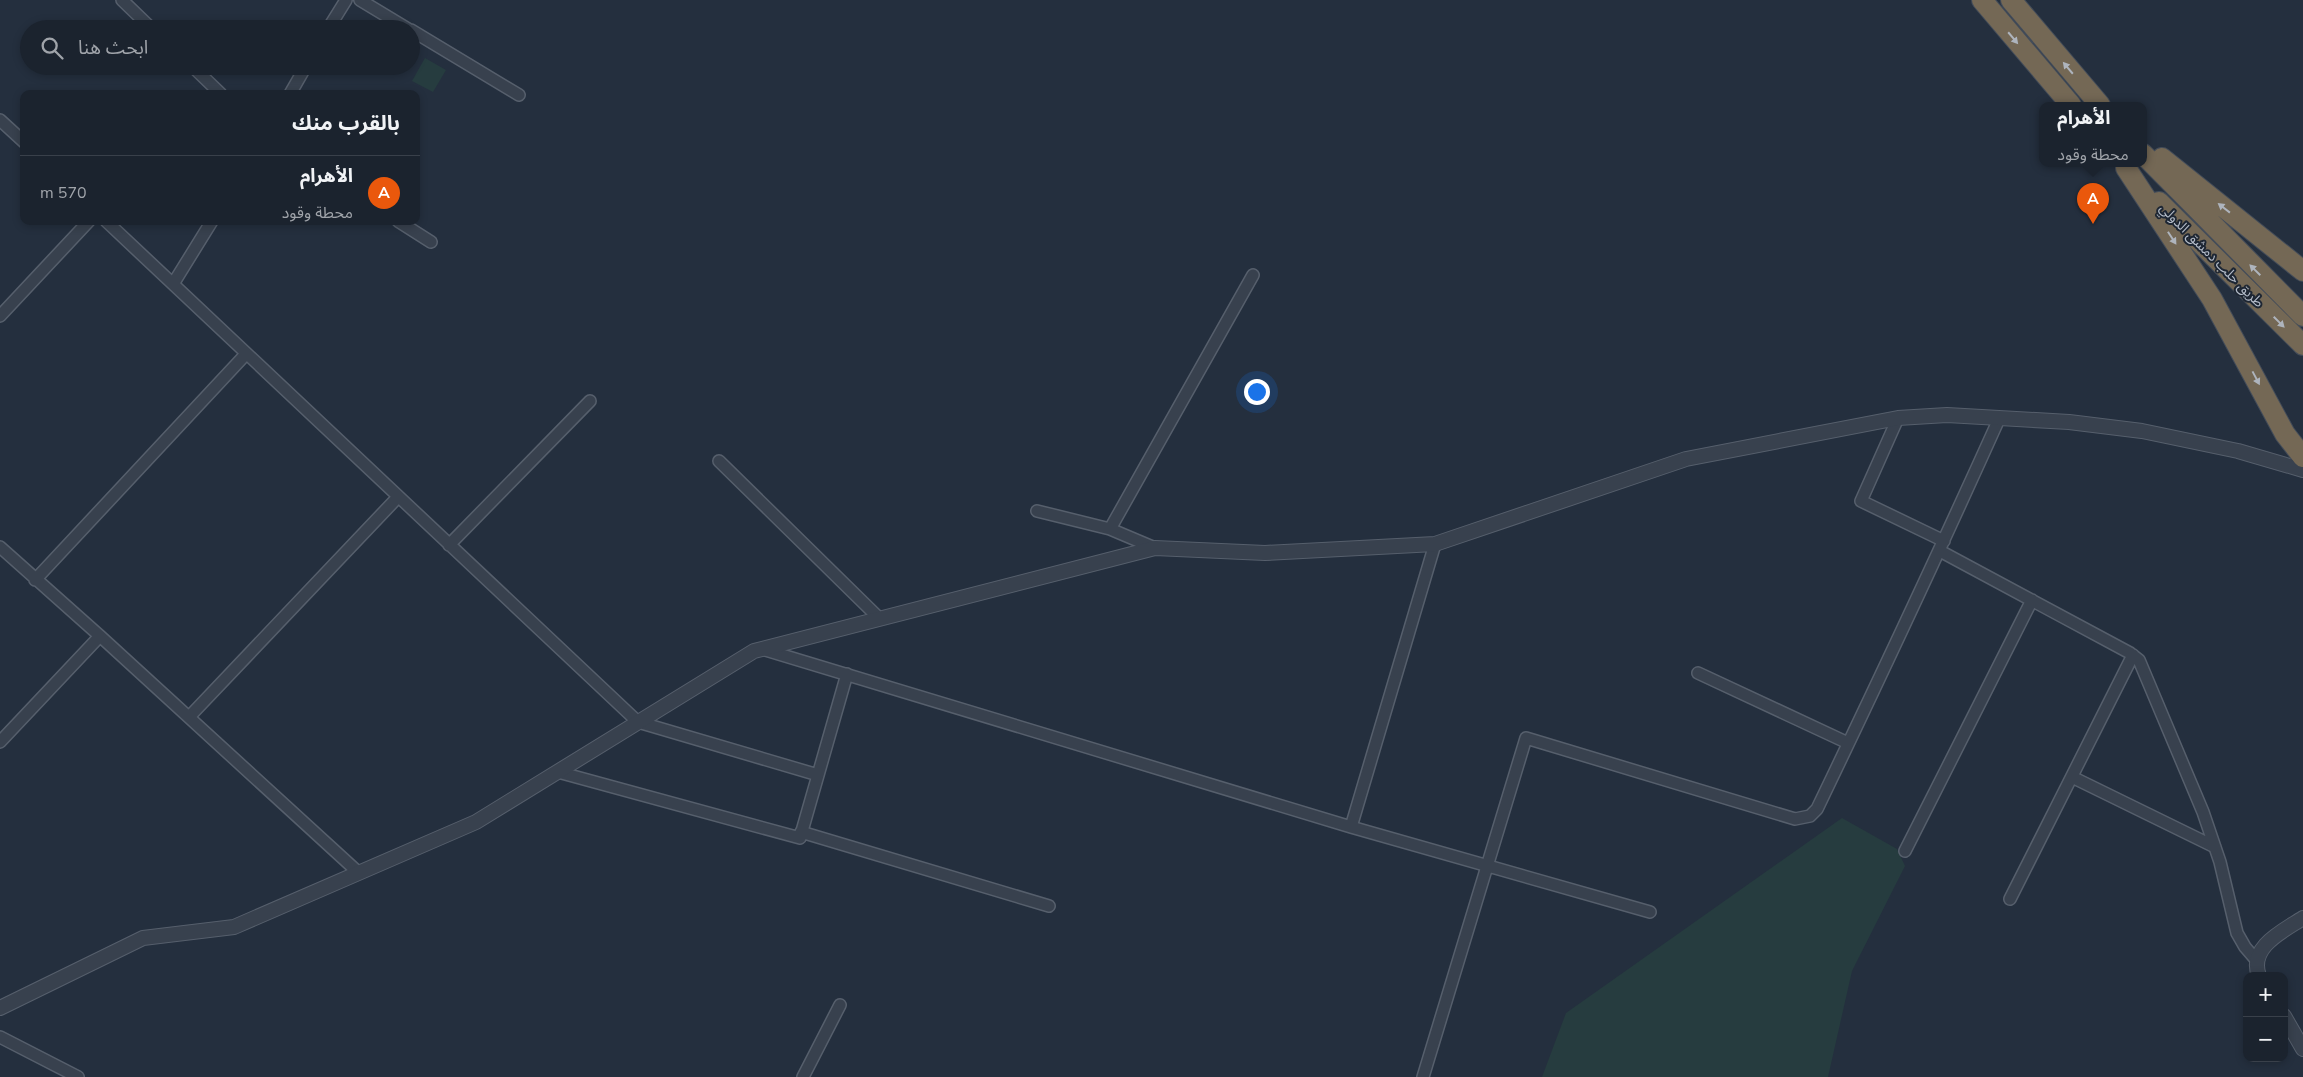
<!DOCTYPE html>
<html lang="ar">
<meta charset="utf-8">
<style>
body{margin:0;font-family:"Nunito Sans","Noto Sans Arabic",sans-serif;background:#242b36;color:#f1f3f6;direction:rtl}
.controls{position:absolute;right:15px;bottom:15px;display:grid;overflow:hidden;border-radius:10px;box-shadow:0 2px 8px #0003}
.controls button{width:45px;height:45px;display:grid;place-items:center;padding:0;border:0;border-bottom:1px solid #39404a;background:#1b232e;color:#f1f3f6;font:25px sans-serif}
.you{position:absolute;left:1256px;top:391px;width:18px;height:18px;margin:-12px;border:4px solid #fff;border-radius:50%;background:#1a73e8;box-shadow:0 0 0 8px #1a73e833}
.badge{display:grid;place-items:center;width:32px;height:32px;border-radius:50%;background:#ea580c;color:#fff;font-size:16px;font-weight:700}
.pin{position:absolute;translate:-50% -41px;filter:drop-shadow(0 1px 2px #0008)}
.pin::after{content:'';position:absolute;top:26px;width:18px;height:15px;background:inherit;clip-path:polygon(0 0,100% 0,50% 100%)}
.popup{position:absolute;left:2039px;top:102px;width:108px;height:65px;box-sizing:border-box;display:grid;place-content:center;border-radius:10px;background:#1b232e;filter:drop-shadow(0 1px 4px #0005);font-size:16px;white-space:nowrap;color:#a0a4aa}
.popup b{font-size:19px;color:#f1f3f6}
.popup::after{content:'';position:absolute;left:50%;top:100%;margin-left:-10px;border:10px solid transparent;border-top-color:#1b232e}
.list{margin:0;padding:0;list-style:none}
h2{display:flex;justify-content:space-between;align-items:center;height:65px;margin:0;padding:0 20px;font-size:21px}
h2 small{font-size:16px;font-weight:400;color:#a0a4aa}
.list li{display:grid;grid-template-columns:32px 1fr auto;gap:15px;align-items:center;box-sizing:border-box;height:70px;padding:0 20px;border-top:1px solid #39404a}
.list b{display:block;font-size:19px;white-space:nowrap}
.list p{margin:0;font-size:16px;white-space:nowrap;color:#a0a4aa}
.list em{font-size:16px;font-style:normal;color:#a0a4aa}
.icon{flex:none;width:28px;height:28px;fill:none;stroke:currentColor;stroke-width:2;stroke-linecap:round;stroke-linejoin:round}
.map{position:relative;flex:none;width:2303px;height:1077px;overflow:hidden;direction:ltr}
.search{position:absolute;background:#1b232e;box-shadow:0 2px 8px #0003;left:20px;top:20px;width:400px;height:55px;display:flex;align-items:center;gap:12px;box-sizing:border-box;padding:0 18px;border-radius:28px;color:#a0a4aa;font-size:19px}
.panel{position:absolute;background:#1b232e;box-shadow:0 2px 8px #0003;left:20px;top:90px;width:400px;height:135px;border-radius:10px;direction:rtl}
.map>svg:first-child{display:block}
.green{fill:#263c3f}
.lines{fill:none;stroke-linecap:round;stroke-linejoin:round}
.minor-casing{stroke:#565f6c;stroke-width:14}
.tertiary-casing{stroke:#565f6c;stroke-width:16}
.motorway-casing{stroke:#434c59;stroke-width:22}
.minor{stroke:#38414e;stroke-width:11}
.tertiary{stroke:#38414e;stroke-width:14}
.motorway{stroke:#746855;stroke-width:20}
.oneway{fill:#aeb4bd}
.labels{text-anchor:middle;stroke-width:4;stroke-linejoin:round;paint-order:stroke}
.street-label{font-size:14px;fill:#b4bcc9;stroke:#1d2633}
</style>
<div class="map">
<svg width="2303" height="1077" viewBox="0 0 2303 1077">
<rect width="100%" height="100%" fill="#242f3e"/>
<path class="green" d="M425,58l21,12 -13,22 -21,-11z
M1842,818l55,31 8,17 -53,105 -24,106h-286l24,-64z"/>
<g class="lines">
<defs>
<path id="minor" d="M122,0l30,29
M360,0l48,29
M328,29l18,-29
M411,30l108,65
M192,66l29,28
M290,94l16,-28
M0,120l24,22
M106,221l532,501 180,53
M398,221l33,21
M173,284l39,-63
M0,316l89,-95
M1898,418l-37,83 83,40
M719,461l160,157
M1037,511l73,18 45,19
M1110,529l143,-254
M449,545l141,-144
M0,547l100,89 259,237
M1940,551l190,102 9,7 64,152 17,50 17,71 8,14 12,14
M35,580l211,-226
M762,649l589,178 299,85
M1698,673l150,70
M189,717l209,-220
M0,742l100,-106
M558,772l242,66 47,-164
M2072,777l143,70
M1351,827l84,-283
M801,832l248,74
M1905,851l127,-251
M2010,899l123,-244
M0,1037l78,40
M803,1077l37,-72
M1423,1077l103,-339 269,81 15,-3 7,-7c62,-129 123,-259 182,-390"/>
<path id="tertiary" d="M2259,976c-11,-29 24,-45 44,-58
M0,1008l143,-70 91,-11 242,-105 278,-171 401,-103 110,5 170,-9 251,-85 212,-41 49,-3 122,7 73,9 96,20 65,19
M2284,1016l19,33"/>
<path id="motorway" d="M1982,0l89,105
M2011,0l89,105
M2143,154l160,162
M2162,158l141,113
M2126,168l86,131 73,135 18,23
M2159,202l144,143"/>
</defs>
<use href="#minor" class="minor-casing"/>
<use href="#tertiary" class="tertiary-casing"/>
<use href="#motorway" class="motorway-casing"/>
<use href="#minor" class="minor"/>
<use href="#tertiary" class="tertiary"/>
<use href="#motorway" class="motorway"/>
</g>
<defs><path id="oneway-solid" d="M-6-.8H1V-3.2L6.5 0L1 3.2V.8H-6Z" transform="scale(1.25)"/></defs>
<g class="oneway">
<use href="#oneway-solid" transform="translate(2013 38) rotate(50)"/>
<use href="#oneway-solid" transform="translate(2068 68) rotate(-130)"/>
<use href="#oneway-solid" transform="translate(2224 208) rotate(-142)"/>
<use href="#oneway-solid" transform="translate(2172 238) rotate(57)"/>
<use href="#oneway-solid" transform="translate(2255 270) rotate(-135)"/>
<use href="#oneway-solid" transform="translate(2279 322) rotate(45)"/>
<use href="#oneway-solid" transform="translate(2256 378) rotate(62)"/>
</g>
<g class="labels">
<g class="street-label">
<text transform="translate(2212 255) rotate(45)" y="5">طريق حلب دمشق الدولي</text>
</g>
</g>
</svg>
<div class="controls">
<button>+</button>
<button>−</button>
</div>
<div class="you"></div>
<div class="pin badge" style="left:2093px;top:224px">A</div>
<div class="popup"><b>الأهرام</b>محطة وقود</div>
<div class="search"><svg class="icon" aria-label="search" viewBox="0 0 24 24"><circle cx="10" cy="10" r="6"/><path d="M15 15l6 6"/></svg>ابحث هنا</div>
<section class="panel">
<h2>بالقرب منك<small></small></h2>
<ul class="list">
<li><span class="badge">A</span><div><b>الأهرام</b><p>محطة وقود</p></div><em>570 m</em></li>
</ul>
</section>
</div>
